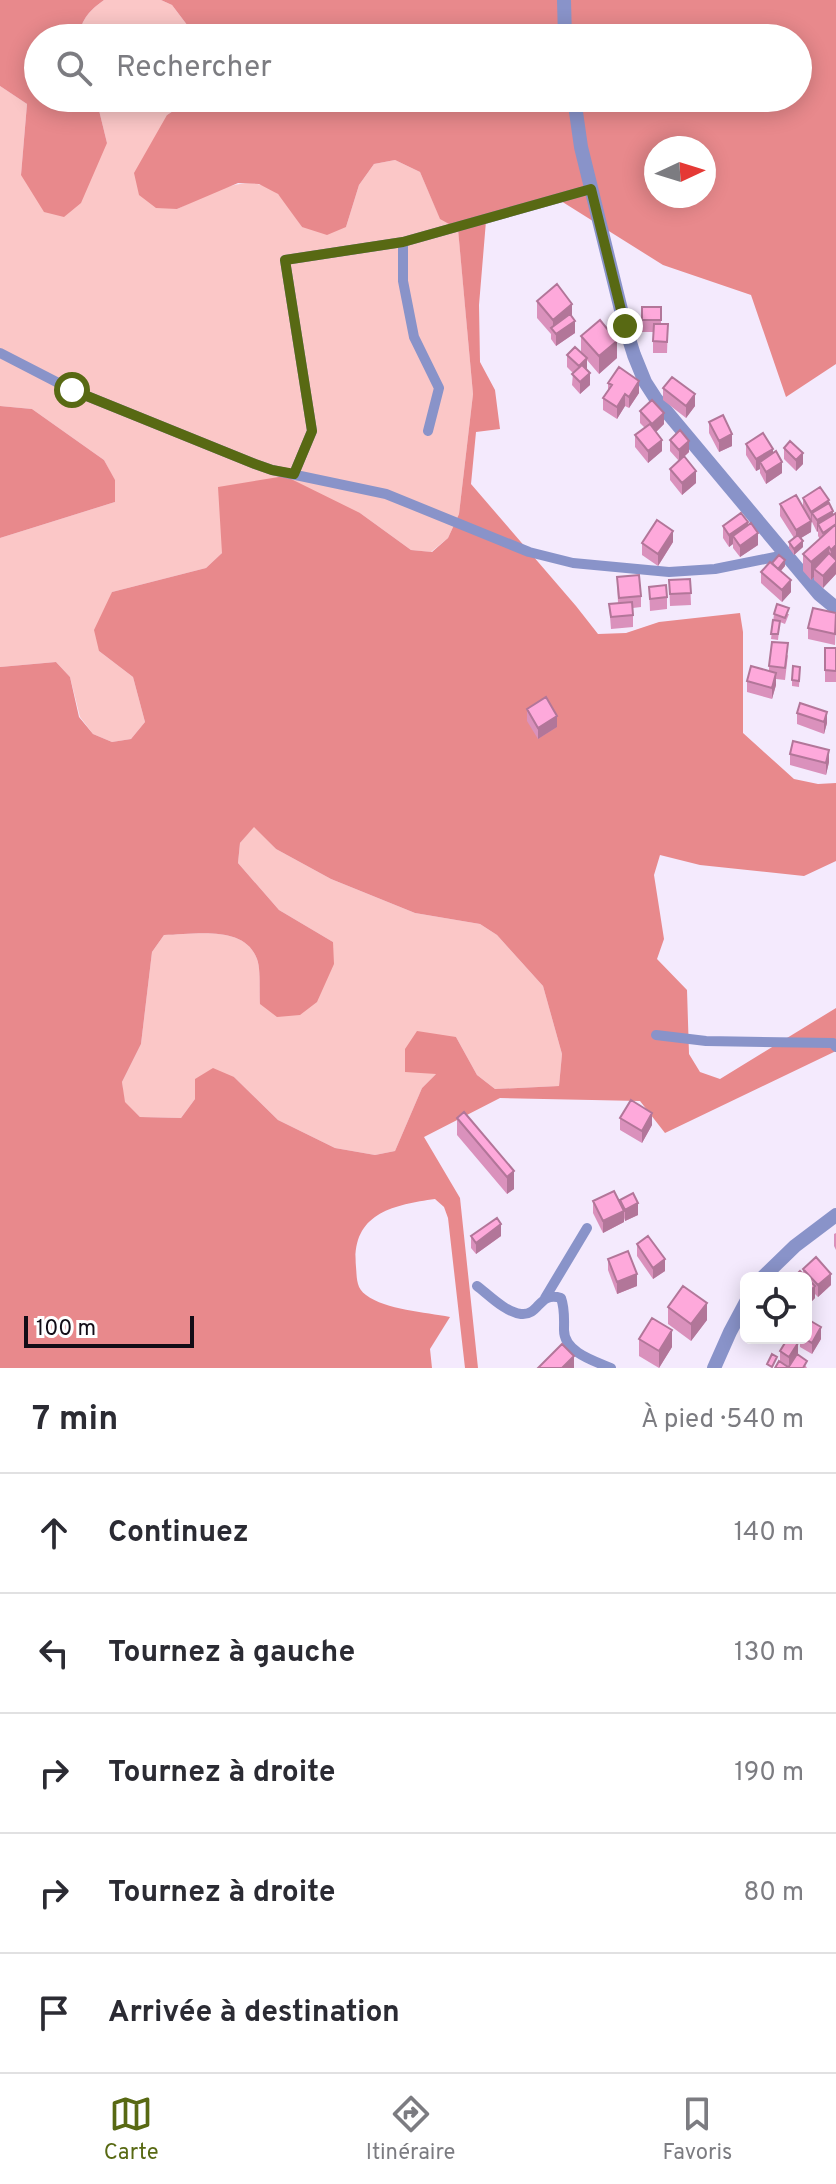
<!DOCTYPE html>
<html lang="fr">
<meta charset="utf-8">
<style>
body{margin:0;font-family:Overpass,sans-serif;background:#f7f7f7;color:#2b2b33}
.controls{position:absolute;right:24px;bottom:24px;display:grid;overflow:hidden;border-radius:12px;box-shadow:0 4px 20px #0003}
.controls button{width:72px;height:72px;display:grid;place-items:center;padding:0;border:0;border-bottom:2px solid #e1e1e2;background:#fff;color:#2b2b33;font:40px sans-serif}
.compass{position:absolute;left:644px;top:136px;width:72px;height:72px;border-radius:50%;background:#fff;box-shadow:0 4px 20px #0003;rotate:86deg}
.scale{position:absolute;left:24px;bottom:20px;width:170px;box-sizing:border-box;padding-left:8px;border:4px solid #120c16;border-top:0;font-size:22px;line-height:28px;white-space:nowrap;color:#120c16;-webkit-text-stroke:6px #fff;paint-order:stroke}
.stop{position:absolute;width:24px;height:24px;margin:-18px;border:6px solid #586913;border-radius:50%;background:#fff}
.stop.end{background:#586913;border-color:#fff;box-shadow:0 2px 8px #0008}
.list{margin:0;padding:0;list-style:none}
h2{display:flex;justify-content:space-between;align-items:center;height:104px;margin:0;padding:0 32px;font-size:34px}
h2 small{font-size:26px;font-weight:400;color:#7c7c81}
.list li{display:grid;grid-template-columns:52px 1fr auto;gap:24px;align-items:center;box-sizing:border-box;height:120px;padding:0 32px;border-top:2px solid #e1e1e2}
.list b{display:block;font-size:30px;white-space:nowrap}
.list em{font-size:26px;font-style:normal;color:#7c7c81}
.icon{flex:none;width:44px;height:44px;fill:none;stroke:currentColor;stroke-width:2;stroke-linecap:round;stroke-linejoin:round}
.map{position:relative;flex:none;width:836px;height:1368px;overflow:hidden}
.search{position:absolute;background:#fff;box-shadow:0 4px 20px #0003;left:24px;right:24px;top:24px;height:88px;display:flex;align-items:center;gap:20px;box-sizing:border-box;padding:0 28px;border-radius:44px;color:#7c7c81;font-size:30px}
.sheet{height:704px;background:#fff}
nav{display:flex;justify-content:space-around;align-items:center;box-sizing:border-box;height:112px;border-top:2px solid #e1e1e2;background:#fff;font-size:22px;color:#7c7c81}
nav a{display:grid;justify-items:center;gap:4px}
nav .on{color:#586913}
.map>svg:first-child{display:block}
.green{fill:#fbc7c7}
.forest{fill:#e8898c;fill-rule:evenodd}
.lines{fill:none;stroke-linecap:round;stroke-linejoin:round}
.minor{stroke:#8993c9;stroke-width:10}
.tertiary{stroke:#8993c9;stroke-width:14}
.wall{fill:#da91bc}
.shaded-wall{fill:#b27699}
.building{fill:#fea9db;stroke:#b27699;stroke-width:2}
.route{stroke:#586913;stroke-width:10}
</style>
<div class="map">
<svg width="836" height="1368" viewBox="0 0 836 1368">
<rect width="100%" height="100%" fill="#f4eafd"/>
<path class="green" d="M104,0h57l11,5 25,33h-117c-1,-17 11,-29 24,-38z
M0,86l27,18 -6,71 86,-32 -11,-45h97l-26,17 10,94c30,-13 73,-42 102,-14 9,9 16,22 23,32h44l13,-42 15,-21 21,-4 25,12 20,46 18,10 15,166 -14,120 -11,24 -17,14 -20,-2 -51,-37 -138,40 -16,15 -94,24 -13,59 34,26 12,45 -14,17 -19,3 -19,-8 -13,-17 -10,-40 -14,-15 -56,5v-129l115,-36v-21l-11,-21 -72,-51 -32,-3z
M254,826l22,23 55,30 84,34 65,11 17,11 46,51 19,68 -3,32 -64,3 -18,-14 -21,-38 -19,36 -15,15 -27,63 -20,4 -40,-7 -57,-28 -44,-43 -38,2 -1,20 -14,19 -41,-1 -16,-15 -2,-20 19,-38 11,-92 12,-17c29,0 80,-11 93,24 4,10 2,33 3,44l73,-61 -54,-32 -41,-47 2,-20z"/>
<path class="forest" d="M0,0h104c-13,9 -25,21 -24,38h-42v60h58l11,45 -26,60 -17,14 -20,-5 -23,-37 6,-71 -27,-18z
M161,0h675v364l-50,33 -35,-102 -88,-30 -110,-69 -67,25 -7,84 1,57 15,28 5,39 -24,3 -5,52 105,122 22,28 28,-1 33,-11 81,-9 3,19v101l51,46 24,5 18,-1v78l-32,15 -104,-11 -40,-10 -6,20 10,64 -7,20 30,31 2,64 11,18 20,7 116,-71v43l-171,82 -25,-32 -140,-3 -76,39 36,61 18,170h-13l-17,-150 -4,-11 -9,-8c-43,6 -84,15 -79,68 1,11 0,21 10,28 20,15 59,17 84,22l-20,32 2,19h-432v-701l56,-5 14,15 9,40 14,17 19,8 19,-3 14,-17 -12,-45 -34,-26 -5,-21 18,-38 94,-24 16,-15 -4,-66 67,-11 75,37 51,37 21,2 16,-14 11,-24 14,-120 -15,-165 -18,-10 -20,-47 -25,-12 -21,4 -15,21 -13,42 -19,8 -25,-8 -24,-33 -19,-10 -21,-1 -61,26 -21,-1 -17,-13 -5,-22 33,-58 26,-17h605v-60h-601l-25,-33zM656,148h48v48h-48zM254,827l22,22 55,30 84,34 65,11 17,11 46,51 19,68 -3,32 -64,3 -18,-14 -21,-38 -39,-6 -12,18v23l31,2 -14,14 -27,63 -20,4 -40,-7 -57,-28 -44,-43 -21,-9 -18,11v20l-14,19 -41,-1 -15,-15 -3,-20 19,-38 11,-92 12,-17c29,0 80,-11 93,24 4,10 2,33 3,45l17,13 23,-2 17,-13 17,-38 -1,-22 -54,-32 -41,-47 2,-20z
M0,406l32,3 72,51 11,20v22l-115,36z"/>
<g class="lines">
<path class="minor" d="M403,242v39l11,56 25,51 -11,43
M0,353l72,37 183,74 17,6 114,24 143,58 44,11 96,9 46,-3 70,-14
M294,474l18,-43 -27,-171 118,-18 188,-53
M656,1035l50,6 127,2 3,4
M477,1286c12,9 28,26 44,28 19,2 17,-23 40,-16 4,11 3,21 3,32 0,22 30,31 47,38
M545,1298l42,-70"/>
<path class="tertiary" d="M564,0l1,38
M574,98l7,49 44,179 9,29 11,27 11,17 163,195 17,14
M762,1278l33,-32 41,-31
M714,1368l16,-36 16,-30"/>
</g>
<path class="wall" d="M537,301l35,16 3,16 -19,13 -5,-7v-5l-14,-16z
M642,307h19v17h7l-1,29h-14v-21h-11z
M581,336l36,22 -18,16 -12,-14v10l3,15 -10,9 -8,-9 1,-12 -6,-6v-12l14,-2z
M608,383l31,10 -10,15 -4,-2 -8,13 -14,-9v-12l5,-7z
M663,388l32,18 -9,12 -23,-18z
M640,411l24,13 -8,8 6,19 -14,12 -13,-16v-12l10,-7 -5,-5z
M709,422l23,24 -13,6 -10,-19z
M670,440l19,12 -5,5 12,26 -14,12 -12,-15v-11l9,-8 -9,-10z
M746,444l27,9 9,20 -16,11 -6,-11v-4l-4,2 -10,-16z
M784,448l19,16 -7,7 -12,-12z
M803,498l26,6 4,11 3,59 -13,14 -9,-8v-3l-3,3 -8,-9v-17l17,-15 -2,-3v-5l-1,1 -5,-10 -1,1v9l-10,6 2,9 -9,8 -5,-7v-6l5,-4 -14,-22v-12l23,3z
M723,526h25l10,19 -18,12 -7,-9v-4l-4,3 -6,-9z
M673,542l-15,24 -16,-11v-12z
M785,566l-4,5 10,21 -9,10 -21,-19v-11z
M617,577l24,19v11l-8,1v19l-22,2 -2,-25 9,-1z
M690,579l1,26 -21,1 -1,-26z
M649,587l18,10v12l-17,2z
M836,613l-1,32 -27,-6v-11z
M774,614h15l-4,10 -5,-2 -2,18 -7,-1z
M825,648h11v34h-11z
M788,655l-3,25 -9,-1v6l-4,14 -25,-7v-11l22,-10v-5z
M800,667l-1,20 -7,-1v-6z
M527,709l30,18 -19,12 -11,-18z
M797,713l30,10 -3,11 -27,-10z
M790,754l39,8 -3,13 -36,-10z
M457,1118l57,53v18l-7,5 -50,-59z
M620,1118l32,7 -10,18 -22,-13z
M620,1200l18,15 -13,6 -1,-3v4l-21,11 -10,-20v-12l27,3z
M836,1233v17l-2,-4v-12z
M471,1236h30l-25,18 -5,-6z
M637,1244l28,27 -12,8 -16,-23z
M608,1259l29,27 -20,8 -9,-24z
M803,1269l28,16 -13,12 -3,-3v4l-9,9v-29l-3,-4z
M668,1307l39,13 -16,21 -23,-17z
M800,1338h6l15,1 -9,15 -12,-7z
M639,1339l33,8 -13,21 -20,-12z
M780,1351l18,3 9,14h-32l5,-6z"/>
<path class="shaded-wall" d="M572,304v17h3v12l-19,13v-12l-3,-3v-11z
M617,341v17l-18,16v-18z
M587,358v12l-8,8v-12z
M590,373v12l-10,9v-12z
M639,381v12l-10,15v-11z
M625,394v12l-8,13v-12z
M695,394v12l-9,12v-12z
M664,413v11l-12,12v-12z
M732,434v12l-13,6v-11z
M662,440v11l-14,12v-12z
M689,441v11l-10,9v-11z
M773,449v12l-13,1v7l-4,2v-12z
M803,453v11l-7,7v-11z
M782,462v11l-16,11v-12z
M696,471v12l-14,12v-12z
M829,500v12l-17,1 -1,19 -15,9v-11l15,-9v-9z
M833,511v11l-15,2v7l-1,1v-12z
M748,522v12l-15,2v8l-4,3v-12z
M673,531v11l-15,24v-12z
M758,533v12l-18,12v-11z
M803,541v6l-9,8v-6z
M836,545v29l-13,14v-12l8,-9v-17z
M829,547v17l-15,5v8l-3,3v-18z
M785,560v6l-7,8v-5z
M791,580v12l-9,10v-12z
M776,673v12l-4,14v-11z
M827,712v11l-3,11v-12z
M557,716v11l-19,12v-11z
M829,750v12l-3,13v-12z
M652,1113v12l-10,18v-12z
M514,1171v18l-7,5v-17z
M638,1203v12l-13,6v-11z
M624,1211v11l-21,11v-12z
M501,1224v12l-25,18v-11z
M665,1259v12l-12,8v-11z
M637,1274v12l-20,8v-12z
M831,1274v11l-13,12v-12z
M815,1286v12l-9,9v-11z
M707,1303v17l-16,21v-17z
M821,1327v12l-9,15v-11z
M672,1330v17l-13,21v-17z
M798,1343v11l-9,14v-11z
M574,1356v12h-12z"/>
<path class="building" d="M557,284l15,20 -19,16 -16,-19z
M642,307h19v13h-19z
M570,314l5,7 -19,13 -5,-6z
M600,320l17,21 -18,15 -18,-20z
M654,324h14l-1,18 -14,-1z
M575,347l12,11 -8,8 -12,-11z
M582,365l8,8 -10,9 -8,-8z
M619,367l20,14 -10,16 -4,-3 -8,13 -14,-9 9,-13 -4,-2z
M672,377l23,17 -9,12 -23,-18z
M652,400l12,13 -12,11 -12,-13z
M723,415l9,19 -13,7 -10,-19z
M650,424l12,16 -14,11 -13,-16z
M680,430l9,11 -10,9 -9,-10z
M763,433l10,16 -17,10 -10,-15z
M790,441l13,12 -7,7 -12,-12z
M776,451l6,11 -16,10 -6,-10z
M684,456l12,15 -14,12 -12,-14z
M820,487l9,13 -18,12 -8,-14z
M796,495l15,26 -15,9 -16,-26z
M829,503l4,8 -16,9 -5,-7z
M741,513l7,9 -19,13 -6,-9z
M836,513v11l-13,9 -5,-9z
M657,520l16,11 -15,23 -16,-11z
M751,523l7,10 -18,13 -7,-10z
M836,524v21l-5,5 -2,-3 -18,15 -8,-8z
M798,535l5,6 -9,8 -5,-7z
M829,553l7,7v2l-13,14 -9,-7z
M779,555l6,5 -7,9 -6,-6z
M770,562l21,18 -9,10 -21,-18z
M639,575l2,21 -22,2 -2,-21z
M690,579l1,14 -21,1 -1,-14z
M666,585l1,12 -17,2 -1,-12z
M632,602l1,13 -22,2 -2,-13z
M777,604l12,4 -4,10 -11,-4z
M813,608l23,5 -1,21 -27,-6z
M773,620l7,1 -2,13h-7z
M772,642l16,1 -3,25 -16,-2z
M825,648h11v23l-11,-1z
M751,666l25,7 -4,15 -25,-7z
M793,666l7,1 -1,14 -7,-1z
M546,697l11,19 -19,12 -11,-19z
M800,703l27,9 -3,10 -27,-9z
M793,741l36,9 -3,13 -36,-9z
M631,1100l21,13 -10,18 -22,-13z
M464,1112l50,59 -7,6 -50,-59z
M614,1191l10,20 -21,10 -10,-20z
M633,1193l5,10 -13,7 -5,-10z
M497,1218l4,6 -25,19 -5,-7z
M648,1236l17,23 -12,9 -16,-24z
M628,1251l9,23 -20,8 -9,-23z
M816,1257l15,17 -13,11 -15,-16z
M800,1271l15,15 -9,10v-18h-13z
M683,1286l24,17 -16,21 -23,-17z
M652,1318l20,12 -13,21 -20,-12z
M809,1320l12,7 -9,16 -8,-5h2v-12z
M788,1338h2l8,5 -9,14 -9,-6z
M562,1344l12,12 -12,12h-24z
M772,1354l5,3 -5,10 -5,-3z
M797,1354l10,7 -4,7h-15z
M779,1361l9,6v1h-13z"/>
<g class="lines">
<path class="route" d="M72,390l183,74 17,6 22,4 18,-43 -27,-171 118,-18 188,-53 34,137"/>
</g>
</svg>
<div class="controls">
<button><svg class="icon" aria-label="locate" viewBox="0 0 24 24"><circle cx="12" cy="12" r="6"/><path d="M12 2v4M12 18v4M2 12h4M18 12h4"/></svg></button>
</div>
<svg class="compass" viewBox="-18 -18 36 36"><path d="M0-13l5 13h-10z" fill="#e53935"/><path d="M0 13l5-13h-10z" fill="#7c7c81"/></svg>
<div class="scale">100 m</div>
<div class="stop" style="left:72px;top:390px"></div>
<div class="stop end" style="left:625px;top:326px"></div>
<div class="search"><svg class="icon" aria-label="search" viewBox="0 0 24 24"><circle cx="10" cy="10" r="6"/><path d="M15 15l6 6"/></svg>Rechercher</div>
</div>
<section class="sheet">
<h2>7 min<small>À pied · 540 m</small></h2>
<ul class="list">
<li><svg class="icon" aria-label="ahead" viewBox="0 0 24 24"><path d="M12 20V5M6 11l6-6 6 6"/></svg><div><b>Continuez</b></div><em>140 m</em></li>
<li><svg class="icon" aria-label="left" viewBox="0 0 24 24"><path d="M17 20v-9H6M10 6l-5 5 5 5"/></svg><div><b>Tournez à gauche</b></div><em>130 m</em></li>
<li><svg class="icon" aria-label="right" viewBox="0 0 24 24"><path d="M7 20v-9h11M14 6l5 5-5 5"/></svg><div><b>Tournez à droite</b></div><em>190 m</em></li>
<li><svg class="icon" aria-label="right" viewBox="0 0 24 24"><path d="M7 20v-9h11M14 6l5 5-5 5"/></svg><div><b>Tournez à droite</b></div><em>80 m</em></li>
<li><svg class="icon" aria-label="arrive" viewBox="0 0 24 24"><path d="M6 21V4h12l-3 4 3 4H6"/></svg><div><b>Arrivée à destination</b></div></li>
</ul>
</section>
<nav>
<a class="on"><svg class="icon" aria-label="map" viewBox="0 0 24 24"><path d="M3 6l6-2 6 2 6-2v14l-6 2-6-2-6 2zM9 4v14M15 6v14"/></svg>Carte</a>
<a><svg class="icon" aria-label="directions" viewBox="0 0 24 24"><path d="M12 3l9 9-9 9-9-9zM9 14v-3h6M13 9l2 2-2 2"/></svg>Itinéraire</a>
<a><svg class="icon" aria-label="saved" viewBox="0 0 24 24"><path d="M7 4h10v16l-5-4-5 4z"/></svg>Favoris</a>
</nav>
